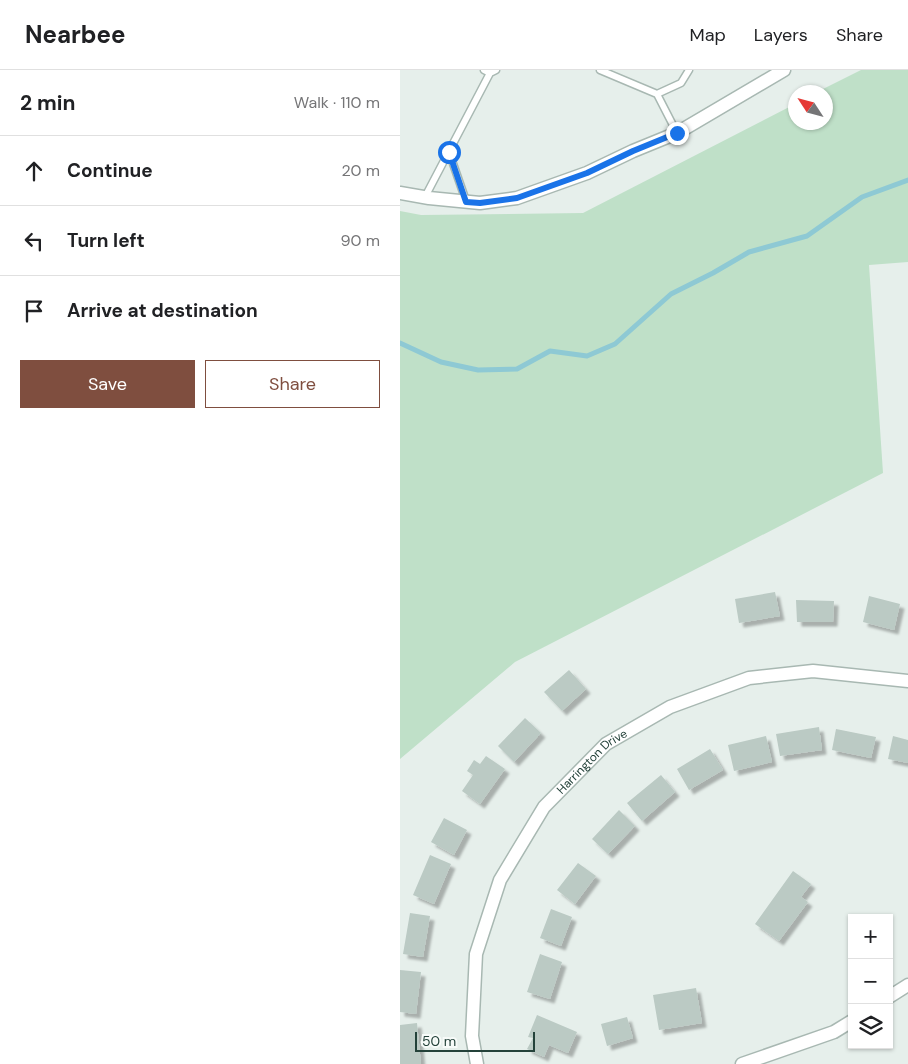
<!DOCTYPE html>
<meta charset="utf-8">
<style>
body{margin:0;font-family:"DM Sans",sans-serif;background:#f6f6f6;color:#202124}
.controls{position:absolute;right:15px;bottom:15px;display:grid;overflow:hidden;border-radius:0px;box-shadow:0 1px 4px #0004}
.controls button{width:45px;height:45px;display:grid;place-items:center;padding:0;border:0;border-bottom:1px solid #e0e0e0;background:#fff;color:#202124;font:25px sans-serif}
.compass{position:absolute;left:388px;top:15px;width:45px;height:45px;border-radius:50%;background:#fff;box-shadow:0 1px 4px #0004;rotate:306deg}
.scale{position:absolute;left:15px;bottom:12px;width:120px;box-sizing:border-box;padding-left:5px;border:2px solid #24423a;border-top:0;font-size:14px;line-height:18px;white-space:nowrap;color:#24423a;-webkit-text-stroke:4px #f7fbf9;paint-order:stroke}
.stop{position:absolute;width:15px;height:15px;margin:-11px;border:4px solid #1a73e8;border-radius:50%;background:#fff}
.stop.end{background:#1a73e8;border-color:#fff;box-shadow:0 1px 5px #0008}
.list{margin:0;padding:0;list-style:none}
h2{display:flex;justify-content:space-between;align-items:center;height:65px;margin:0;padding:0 20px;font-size:21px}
h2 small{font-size:16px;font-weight:400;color:#757577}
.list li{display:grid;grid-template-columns:32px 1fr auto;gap:15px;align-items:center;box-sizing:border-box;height:70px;padding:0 20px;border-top:1px solid #e0e0e0}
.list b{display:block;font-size:19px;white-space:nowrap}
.list em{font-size:16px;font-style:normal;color:#757577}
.actions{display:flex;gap:10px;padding:15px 20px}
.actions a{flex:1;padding:11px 0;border:1px solid #7f4e3f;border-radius:0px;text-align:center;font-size:18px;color:#7f4e3f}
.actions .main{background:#7f4e3f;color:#fff}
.icon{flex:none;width:28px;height:28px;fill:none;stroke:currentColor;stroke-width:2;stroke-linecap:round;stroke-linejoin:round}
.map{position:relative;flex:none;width:508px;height:994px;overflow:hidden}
header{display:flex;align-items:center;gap:30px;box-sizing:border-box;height:70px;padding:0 25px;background:#fff;border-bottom:1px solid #e0e0e0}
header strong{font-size:24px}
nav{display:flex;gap:28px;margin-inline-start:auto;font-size:18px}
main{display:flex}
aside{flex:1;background:#fff}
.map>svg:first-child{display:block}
.green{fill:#bfe0c8}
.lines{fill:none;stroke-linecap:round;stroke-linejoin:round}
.stream{stroke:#8ec9d4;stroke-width:5}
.building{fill:#bbcac4;filter:url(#shadow)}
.lane-casing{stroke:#a8b8b2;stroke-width:9}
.street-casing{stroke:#a8b8b2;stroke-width:15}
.lane{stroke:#fff;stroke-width:6}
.street{stroke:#fff;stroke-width:12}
.route{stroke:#1a73e8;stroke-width:6}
.labels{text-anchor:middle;stroke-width:4;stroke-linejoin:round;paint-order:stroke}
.street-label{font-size:12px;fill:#24423a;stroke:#f7fbf9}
</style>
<header>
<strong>Nearbee</strong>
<nav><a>Map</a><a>Layers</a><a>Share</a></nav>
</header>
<main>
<aside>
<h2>2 min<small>Walk · 110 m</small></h2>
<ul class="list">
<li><svg class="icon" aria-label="ahead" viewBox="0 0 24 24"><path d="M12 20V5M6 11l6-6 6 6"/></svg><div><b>Continue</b></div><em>20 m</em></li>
<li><svg class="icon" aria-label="left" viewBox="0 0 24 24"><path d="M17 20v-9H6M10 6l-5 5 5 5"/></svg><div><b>Turn left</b></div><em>90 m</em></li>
<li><svg class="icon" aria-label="arrive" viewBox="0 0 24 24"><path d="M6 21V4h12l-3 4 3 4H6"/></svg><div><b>Arrive at destination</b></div></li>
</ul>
<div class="actions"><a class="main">Save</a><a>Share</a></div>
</aside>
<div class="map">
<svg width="508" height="994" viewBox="0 0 508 994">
<defs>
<filter id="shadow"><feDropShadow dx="4.5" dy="4.5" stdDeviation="1" flood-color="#0004"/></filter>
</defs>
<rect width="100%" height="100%" fill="#e6efeb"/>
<path class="green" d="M461,0h47v192l-39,3 14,208 -368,189 -115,97v-548l21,4 162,-2 212,-109 1,18h30v-30h-9z"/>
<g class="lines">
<path class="stream" d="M0,273l41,19 37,8 39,-1 33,-18 37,5 28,-12 56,-50 42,-21 36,-21 58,-16 55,-39 46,-17"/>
</g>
<path class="building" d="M375,522l5,24 -41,7 -4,-24z
M469,526l31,8 -6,26 -31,-8z
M396,530l38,1 -1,21h-36z
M169,600l17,19 -24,22 -18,-19z
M125,648l16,15 -27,29 -16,-16z
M419,657l3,23 -42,6 -4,-22z
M436,659l40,8 -5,21 -39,-8z
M366,666l6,26 -38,9 -6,-26z
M493,666l15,4v23l-20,-4z
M310,679l13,21 -34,20 -12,-21z
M86,686l19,13 -25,35 -18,-13 11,-16 -6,-4 7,-11 6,4z
M261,705l14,17 -33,29 -15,-18z
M219,740l16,16 -27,28 -16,-15z
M44,748l23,12 -13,25 -23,-13z
M30,785l21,9 -17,40 -21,-9z
M178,793l18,13 -21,28 -18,-14z
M393,801l18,13 -10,13 7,5 -29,39 -24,-17z
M151,839l21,8 -11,29 -21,-8z
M10,843l20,3 -7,41 -20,-3z
M140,884l22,8 -12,37 -23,-7z
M0,900l21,2 -5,42 -16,-2z
M296,918l6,35 -43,7 -6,-35z
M137,945l40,17 -9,21 -19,-8 -5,12 -17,-8 6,-11 -5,-1z
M227,947l6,21 -26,8 -6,-22z
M17,953l4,41h-21v-39z"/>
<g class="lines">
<defs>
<path id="lane" d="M84,0l6,3 6,-3
M200,0l57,24 20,39
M257,24l24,-11 8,-13
M49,82l17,49
M25,127l65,-124"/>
<g id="street">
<path d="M0,123l29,5 51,5 37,-5 70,-25 46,-22 44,-18 107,-63"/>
<path d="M489,927l19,-12"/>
<path id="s1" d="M77,994l-5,-28 4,-82 24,-74 44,-73 62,-63 64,-37 79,-29 64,-7 95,10"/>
<path d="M342,994l92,-32 18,-11"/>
</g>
</defs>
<use href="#lane" class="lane-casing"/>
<use href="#street" class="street-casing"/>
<use href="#lane" class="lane"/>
<use href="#street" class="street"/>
</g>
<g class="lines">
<path class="route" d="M49,82l17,50 14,1 37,-5 70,-25 46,-22 44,-18"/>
</g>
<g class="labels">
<g class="street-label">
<text dy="4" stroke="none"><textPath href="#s1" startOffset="340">Harrington Drive</textPath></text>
</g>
</g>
</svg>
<div class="controls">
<button>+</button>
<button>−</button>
<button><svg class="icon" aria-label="layers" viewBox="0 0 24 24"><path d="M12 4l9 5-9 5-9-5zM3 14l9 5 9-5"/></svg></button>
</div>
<svg class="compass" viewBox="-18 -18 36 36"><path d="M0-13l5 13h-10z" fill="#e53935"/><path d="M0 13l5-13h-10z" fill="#757577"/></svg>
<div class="scale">50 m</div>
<div class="stop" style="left:49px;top:82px"></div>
<div class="stop end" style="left:277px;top:63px"></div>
</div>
</main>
